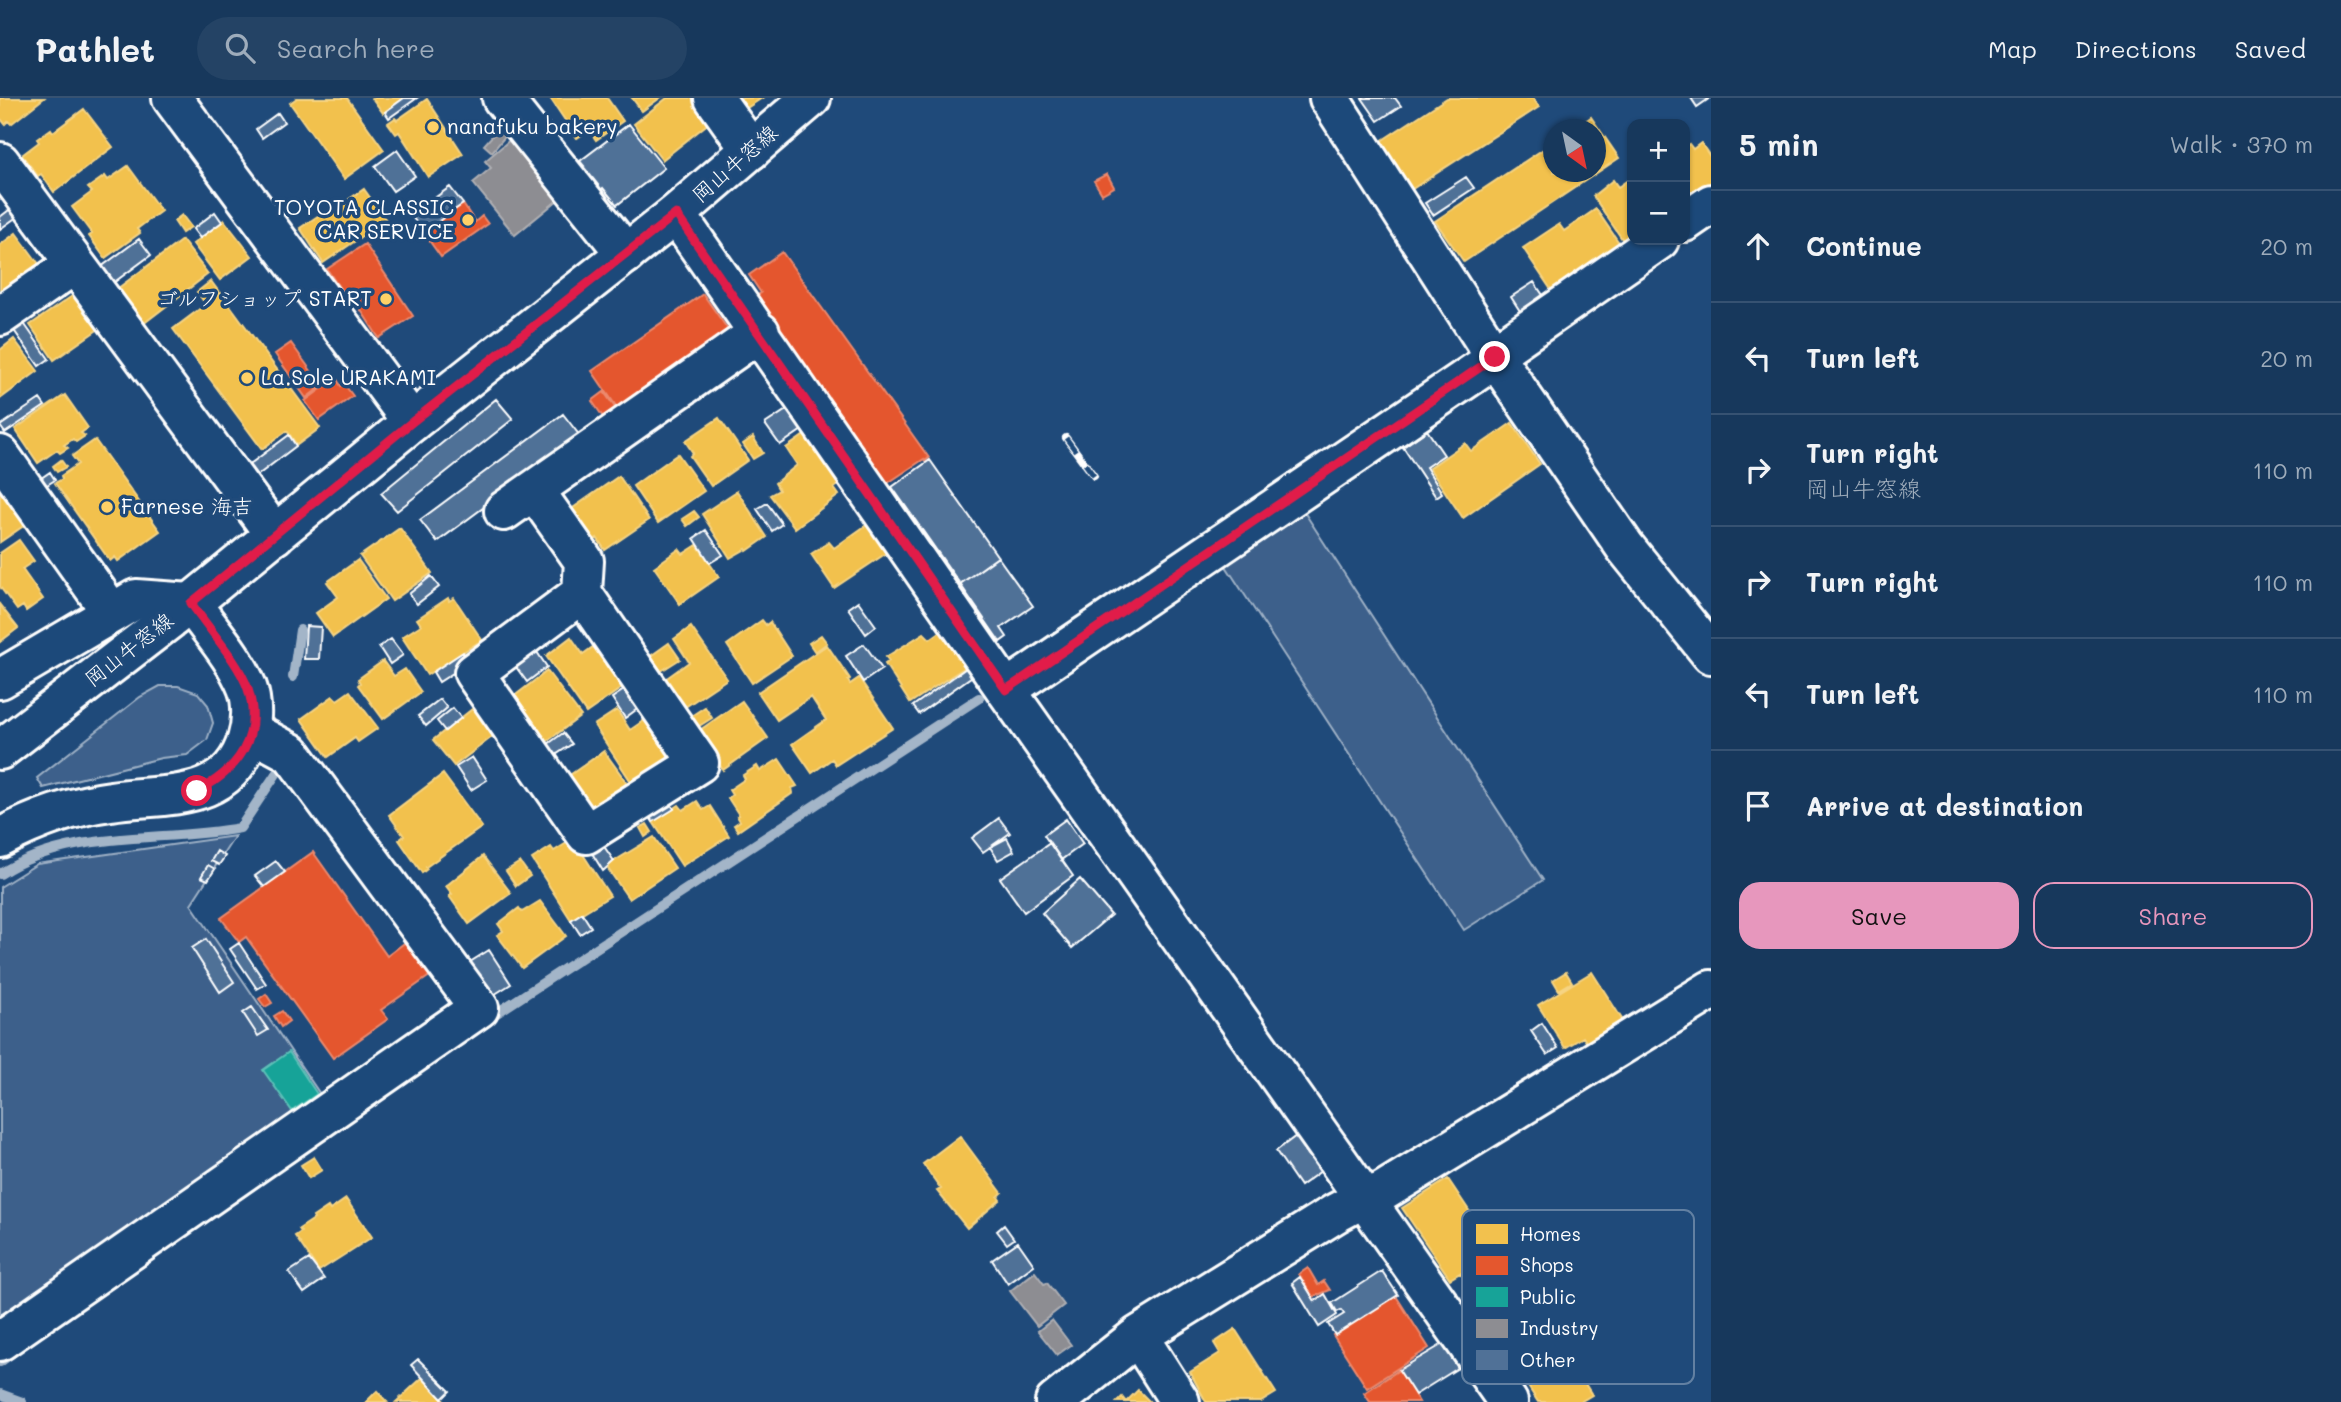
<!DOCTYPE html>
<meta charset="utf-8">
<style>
body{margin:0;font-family:Mali,"Klee One",sans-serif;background:#244365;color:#f1f3f6}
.controls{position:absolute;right:21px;top:21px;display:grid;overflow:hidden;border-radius:14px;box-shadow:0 2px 5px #0004}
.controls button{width:63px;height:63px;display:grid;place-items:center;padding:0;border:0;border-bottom:2px solid #365272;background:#17385c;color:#f1f3f6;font:35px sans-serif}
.compass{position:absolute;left:1543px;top:21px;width:63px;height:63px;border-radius:50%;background:#17385c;box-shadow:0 2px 5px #0004;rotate:147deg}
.stop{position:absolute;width:21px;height:21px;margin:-16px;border:5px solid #e11d48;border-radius:50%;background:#fff}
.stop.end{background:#e11d48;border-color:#fff;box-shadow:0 2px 7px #0008}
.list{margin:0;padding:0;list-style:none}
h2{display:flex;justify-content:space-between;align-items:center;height:91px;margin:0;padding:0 28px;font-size:30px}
h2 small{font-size:23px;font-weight:400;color:#9eacbb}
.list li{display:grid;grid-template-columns:46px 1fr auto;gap:21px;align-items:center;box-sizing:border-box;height:112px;padding:0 28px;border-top:2px solid #365272}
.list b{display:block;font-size:26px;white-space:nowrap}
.list p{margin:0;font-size:23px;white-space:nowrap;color:#9eacbb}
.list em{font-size:23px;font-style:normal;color:#9eacbb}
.actions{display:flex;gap:14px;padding:21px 28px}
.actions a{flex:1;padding:16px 0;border:2px solid #e797bd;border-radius:21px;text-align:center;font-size:24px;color:#e797bd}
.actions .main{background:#e797bd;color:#111}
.icon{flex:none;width:38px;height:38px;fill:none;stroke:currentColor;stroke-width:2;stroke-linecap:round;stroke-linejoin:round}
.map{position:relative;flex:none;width:1711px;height:1304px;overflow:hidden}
header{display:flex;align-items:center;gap:42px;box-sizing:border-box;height:98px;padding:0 35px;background:#17385c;border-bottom:2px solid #365272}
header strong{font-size:33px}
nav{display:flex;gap:38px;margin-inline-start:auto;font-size:24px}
.search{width:490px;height:63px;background:#244365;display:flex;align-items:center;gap:18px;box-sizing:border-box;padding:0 24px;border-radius:38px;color:#9eacbb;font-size:26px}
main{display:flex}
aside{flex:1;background:#17385c}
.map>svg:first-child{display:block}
.green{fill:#3c618b;stroke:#9eb0c5;stroke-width:2}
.homes{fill:#f2c14e;stroke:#f6d483;stroke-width:2}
.shops{fill:#e4572e;stroke:#ec896d;stroke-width:2}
.public{fill:#17a398;stroke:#5dbfb7;stroke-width:2}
.industry{fill:#8d8d92;stroke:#afafb3;stroke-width:2}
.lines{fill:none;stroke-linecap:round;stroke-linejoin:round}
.stream{stroke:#a3b5c8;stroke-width:10}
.building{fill:#507197;stroke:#fff;stroke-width:2}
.street-casing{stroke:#fff;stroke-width:44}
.secondary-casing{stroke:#fff;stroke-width:44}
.primary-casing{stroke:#fff;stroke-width:44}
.street{stroke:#1f4a7a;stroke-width:38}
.secondary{stroke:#1f4a7a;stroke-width:38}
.primary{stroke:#1f4a7a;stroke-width:38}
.rail-casing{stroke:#fff;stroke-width:8}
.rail{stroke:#1f4a7a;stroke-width:5;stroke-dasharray:16;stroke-linecap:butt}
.route{stroke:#e11d48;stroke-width:9}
.poi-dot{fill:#ffd166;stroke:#1f4a7a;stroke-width:2.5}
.labels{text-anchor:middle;stroke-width:7;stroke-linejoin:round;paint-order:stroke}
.poi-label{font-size:21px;fill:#fff;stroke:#1f4a7a;text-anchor:start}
.street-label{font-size:21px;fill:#fff;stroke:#1f4a7a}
.key{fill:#1f4a7a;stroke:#6280a2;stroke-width:2}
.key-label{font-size:19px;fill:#fff}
</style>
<header>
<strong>Pathlet</strong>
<div class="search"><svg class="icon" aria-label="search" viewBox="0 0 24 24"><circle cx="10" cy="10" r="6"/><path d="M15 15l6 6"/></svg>Search here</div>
<nav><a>Map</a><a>Directions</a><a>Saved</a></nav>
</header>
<main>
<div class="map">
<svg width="1711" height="1304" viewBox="0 0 1711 1304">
<rect width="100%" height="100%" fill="#1f4a7a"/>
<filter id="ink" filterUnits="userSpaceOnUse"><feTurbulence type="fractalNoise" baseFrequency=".0143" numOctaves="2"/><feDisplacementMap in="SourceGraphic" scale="14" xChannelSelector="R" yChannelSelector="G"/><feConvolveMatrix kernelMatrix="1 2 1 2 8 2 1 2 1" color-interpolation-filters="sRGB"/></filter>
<g filter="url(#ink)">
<path class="green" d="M1299,406l244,376 -79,50 -244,-373z
M160,588h18l20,7 10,12 5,18 -6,17 -20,15 -26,3 -118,30 -6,-10 103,-81z
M235,738l-44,68 133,196 -324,226v-439l37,-23z"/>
<path class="homes" d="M0,0h44l-33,26 -3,-3 -3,3 -5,-6z
M297,0h50l37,52 -40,29 -54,-76z
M372,0h32l-21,15z
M550,0h57l16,23 -27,19 -7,-10 -12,8z
M632,0h28l-18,13z
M667,0h33l15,20 -53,42 -28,-36z
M734,0h28l-20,13z
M1447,0h86l6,9 -127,82 -31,-48z
M427,1l36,55 -35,23 -29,-45 -3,2 -8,-11 7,-5 2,2z
M84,11l29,38 -59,45 -13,-18 -3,2 -16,-21 17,-13 -2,-3 14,-10 2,3z
M1591,19l28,41 -155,104 -29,-41 119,-79v30h42v-42h-23z
M1701,45l10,15v29l-26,20v-60l4,-3 4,5z
M128,68l33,45 -24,18 3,4 -35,25 -16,-22 3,-2 -20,-27 20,-15 -4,-4 17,-12 3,4z
M1632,79v60l-8,5 -31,-46 20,-16 5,7z
M364,91l22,31 -63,43 -23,-35 21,-14 2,3z
M1596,111l28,41 -68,47 -33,-49 36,-24 5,7z
M182,117l9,12 -9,6 -8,-12z
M224,122l28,36 -32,24 -27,-36z
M16,135l23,31 -39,29v-48z
M182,142l26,34 -65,50 -26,-35z
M211,183l8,11 -15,10 -7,-10z
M221,195l99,135 -23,17 -10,-14 -25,18 -89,-120z
M75,196l25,34 -46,32 -24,-35z
M14,241l24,32 -38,28v-49z
M65,297l23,33 -7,5 4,3 -9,6 -3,-3 -9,6 4,3 -8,5 -3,-3 -19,13 -23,-34z
M719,320l29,42 -37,26 -21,-30 3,-3 -8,-12z
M1512,325l28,41 -77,54 -34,-50 36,-25 6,8z
M806,336l36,49 -8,5 5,7 -44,33 -25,-33 9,-5 -4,-7 22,-18 -11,-17z
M753,339l10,16 -10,6 -10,-15z
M95,342l65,91 -42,30 -3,-4 -5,4 -55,-78 7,-4 -1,-3 17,-12 -6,-8z
M678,356l26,37 -46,32 -25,-37z
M61,362l5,7 -9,5 -4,-6z
M619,378l30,44 -44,30 -8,-12 -5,4 -22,-32z
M0,390l25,37 -25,17z
M737,393l30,46 -20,14 -1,-2 -16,9 -28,-44z
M694,413l5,6 -12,9 -5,-7z
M868,426l20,28 -54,36 -23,-34 18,-12 5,6z
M400,430l32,45 -40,28 -32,-45z
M19,442l15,21 -12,8 21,30 -17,12 -3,-5 -6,4 -17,-23v-34z
M697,447l22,32 -39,27 -26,-37 25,-18 4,5z
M358,462l28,39 -53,38 -17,-24 22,-16 -11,-15z
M448,500l1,3 5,-3 28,42 -55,35 -25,-38 19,-12 -4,-6z
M0,507l18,23 -18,14z
M762,522l4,5 4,-3 22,34 -40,27 -25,-38z
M691,529l36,52 -42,28 -4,-6 -2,1 -15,-22 25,-18 -15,-23z
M943,532l24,36 -57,37 -25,-39 4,-3 -3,-4 38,-24 6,6z
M821,537l6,8 -12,9 -6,-9z
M571,539l12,17 14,-10 16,23 -3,2 6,9 3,-3 7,10 -40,28 -40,-57z
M669,545l11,16 -25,16 -10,-15z
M827,547l23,34 -2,2 2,3 9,-6 34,50 -57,37 -4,-6 -20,14 -20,-29 34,-24 -15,-23 -34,23 -19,-28z
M383,563l11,15 11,-7 16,23 -38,27 -25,-34 2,-2 -2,-4z
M547,573l34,45 -39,29 -34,-44z
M350,593l28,37 -20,14 -3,-4 -27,19 -27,-38 32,-23 4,4z
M742,603l26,37 -45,32 -26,-38z
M476,608l21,27 -43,33 -21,-26z
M705,609l7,11 -21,13 -6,-11z
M617,612l13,20 19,-13 24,36 -5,3 4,5 -24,16 -2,-3 -14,9 -38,-58z
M604,653l23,32 -15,11 1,2 -19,13 -4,-5 -3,2 -20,-29z
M779,661l18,27 -5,2 1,5 -55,38 -4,-6 6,-4 -3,-5 2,-1 -11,-17 4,-3 -3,-5 16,-11 -2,-4 14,-9 3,5z
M443,676l39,53 -56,40 1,2 -5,4 -23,-33 5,-4 -15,-21z
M697,703l6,9 7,-4 19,30 -47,30 -29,-44 26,-17 4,5z
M647,726l5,8 -7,5 -5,-9z
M654,739l21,31 -46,31 -23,-33z
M573,741l37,57 -39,24 -39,-61 19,-12 3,4z
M483,758l28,37 -42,31 -20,-28 3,-2 -6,-8z
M520,764l10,14 -14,10 -10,-15z
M540,803l26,35 -44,32 -25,-33 6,-4 -5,-7 21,-16 3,4z
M1566,874l6,10 -13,8 -6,-10z
M1592,874l33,52 -36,22 -6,-9 -18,11 -27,-43z
M960,1038l42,57 -4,4 2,3 -33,28 -30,-37 4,-2 -18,-25z
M314,1059l8,13 -13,8 -8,-13z
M1448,1081l50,75 -35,22 -3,-3 -10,6 -48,-71z
M346,1101l26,38 -53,34 -24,-35 6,-4 -2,-3 15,-10 -1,-2 15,-10 2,3z
M1532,1206l29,45 -12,8 4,7 14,-9 25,40 -12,7h-42l-18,-28 3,-2 -12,-18 10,-7 -16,-26z
M1235,1231l41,64 -15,9h-55l-16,-30 30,-19 -6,-10z
M422,1280l23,24h-49z
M1138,1292l12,12h-33l5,-5 4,5z
M377,1293l10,11h-21z"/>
<path class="shops" d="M1107,76l7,13 -12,7 -8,-13z
M463,106l12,18 7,-6 6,8 -47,33 -18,-25z
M365,146l48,72 -34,22 -22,-34 -5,3 -25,-38z
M782,154l147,206 -4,3 -1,-2 -36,24 -132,-187 5,-3 -12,-18z
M703,196l26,37 -111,78 -26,-38z
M291,245l31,43 -16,12 -31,-44z
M336,280l5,8 3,-2 9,12 -34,24 -14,-19z
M604,294l12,17 -13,8 -11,-16z
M313,754l74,104 20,-15 24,34 -50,35 7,9 -55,39 -87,-121 -7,5 -18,-24z
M266,896l6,9 -7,4 -6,-8z
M282,913l7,10 -8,6 -7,-11z
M1308,1170l10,17 6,-4 6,9 -17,7 -14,-23z
M1396,1198l33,52 -62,40 -34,-53z
M1399,1272l20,32h-49l-6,-9z"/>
<path class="public" d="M289,954l28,42 -25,17 -29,-41z"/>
<path class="industry" d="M500,29l8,6 -16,19 -8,-7z
M511,41l48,60 -44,36 -42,-52 18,-15 -6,-7z
M1035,1174l9,12 3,-1 17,22 -27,21 -27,-35z
M1052,1222l19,25 -14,10 -19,-24z"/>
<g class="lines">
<path class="stream" d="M293,579l7,-47
M0,776c71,-46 160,-31 240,-46l42,-63
M486,922l493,-322
M0,1264l15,-11
M0,1296l22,8"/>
</g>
<path class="building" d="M404,0h13l-28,20 -4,-6z
M1362,0h33l6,8 -23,15z
M1691,0h19l-13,9z
M278,15l6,9 -22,16 -6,-9z
M629,26l35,44 -47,37 -14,-17 -3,3 -18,-24 2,-1 -4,-5z
M397,52l18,26 -22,15 -18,-25z
M1466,79l8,11 -41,27 -8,-12z
M450,89l13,17 -40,28 -12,-17z
M13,109l8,7 -21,15v-12z
M215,114l7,10 -22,16 -7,-9z
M139,141l12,16 -42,31 -12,-16z
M1534,184l15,22 -24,15 -14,-22z
M23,224l26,37 -10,7 -26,-37z
M40,301l5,7 -40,27 -5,-7z
M496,301l17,20 -116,92 -16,-18z
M788,311l14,21 -22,15 -15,-21z
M563,316l17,22 -143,106 -17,-22z
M1427,332l17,25 -18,12 16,26 -6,4 -33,-50z
M289,337l7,11 -42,32 -8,-11z
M930,362l68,97 -38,27 -68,-97z
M50,374l5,8 -16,10 -5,-7z
M767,405l15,21 -10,7 -15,-22z
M706,432l17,25 -13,8 -16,-25z
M998,459l35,49 -32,22 6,9 -7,5 -40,-58z
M431,478l8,11 -22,17 -8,-10z
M858,503l18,25 -10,8 -18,-26z
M306,528l15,1 -2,32h-15z
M391,541l12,16 -13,9 -11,-17z
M864,546l18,25 -19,13 -17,-26z
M463,554l7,10 -31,20 -6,-10z
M537,554l10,15 -20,15 -11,-15z
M969,568l6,8 -56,40 -6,-8z
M627,590l13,19 -15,11 -13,-20z
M440,601l7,9 -21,18 -8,-10z
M453,610l8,10 -16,13 -8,-10z
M563,635l9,11 -21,14 -7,-11z
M472,659l15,23 -16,10 -15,-23z
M668,701l6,10 -21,13 -6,-9z
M999,720l11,15 -27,19 -11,-14z
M1066,721l17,25 -22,16 -17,-25z
M1007,740l7,13 -16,9 -8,-13z
M601,744l13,19 -11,10 -13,-21z
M1050,745l23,33 -49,36 -24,-34z
M217,753l8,5 -6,9 -8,-4z
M276,763l9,11 -21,15 -9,-11z
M208,767l7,4 -7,11 -7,-3z
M1080,781l31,36 -39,33 -30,-35z
M582,815l9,14 -11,7 -9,-14z
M206,841l28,43 -14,10 -28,-44z
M239,845l27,41 -9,5 -27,-40z
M489,852l22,34 -19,12 -22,-34z
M252,909l16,23 -10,6 -15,-23z
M1542,925l16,25 -11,7 -16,-24z
M1296,1038l25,35 -21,15 -24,-35z
M1004,1127l10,14 -7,5 -10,-13z
M1018,1144l16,23 -26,19 -16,-24z
M309,1161l15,20 -20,14 -15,-21z
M1382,1173l16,24 -63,40 -7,-11 16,-10 -3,-4 -4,2 -5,-9z
M1300,1179l15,24 10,-7 12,21 -18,12 -27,-44z
M1443,1246l15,24 -43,27 -16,-25z
M418,1261l32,32 -8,8 -31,-34z"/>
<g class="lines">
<defs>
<path id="street" d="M172,0l240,324
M502,0l124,156
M714,0l37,52
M1329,0l166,259 130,190 86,107
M0,64l275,373
M676,116l330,476 502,712
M1685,124l26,-18
M0,218l75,-52
M0,357l112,158
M534,392l50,71 -2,32 -108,80 112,161 113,-71 -117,-170
M504,413l256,-179
M1006,592l486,-329 8,-11 159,-110
M1138,1238l42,66
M0,1243l479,-333 -188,-255 -41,-22
M1055,1304l83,-66 198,-123 28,-15 18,-6 329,-202"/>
<path id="secondary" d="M0,581l136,-80 55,4c18,26 44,54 56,84 6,16 5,37 0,53 -19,64 -85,53 -136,61 -39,5 -77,19 -111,37"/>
<path id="primary" d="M0,652l191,-147 221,-181 264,-208 135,-116"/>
</defs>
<use href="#street" class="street-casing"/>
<use href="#secondary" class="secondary-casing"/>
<use href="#primary" class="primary-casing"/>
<use href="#street" class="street"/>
<use href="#secondary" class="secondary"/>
<use href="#primary" class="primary"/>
<defs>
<path id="rail" d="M1066,340l28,38"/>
</defs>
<use href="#rail" class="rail-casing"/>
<use href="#rail" class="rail"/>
</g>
</g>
<g class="lines" filter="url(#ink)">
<path class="route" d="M197,693c40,-20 66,-54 51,-102 -9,-27 -41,-62 -57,-86l221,-181 264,-208 330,476 489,-333"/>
</g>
<g class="poi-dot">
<circle cx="433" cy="29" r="7"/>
<circle cx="468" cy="122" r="7"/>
<circle cx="386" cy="201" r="7"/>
<circle cx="247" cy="280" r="7"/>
<circle cx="107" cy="409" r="7"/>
</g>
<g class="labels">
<g class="poi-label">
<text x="447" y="36">nanafuku bakery</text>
<text x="454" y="117" text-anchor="end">TOYOTA CLASSIC<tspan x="454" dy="24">CAR SERVICE</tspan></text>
<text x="372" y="208" text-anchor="end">ゴルフショップ START</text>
<text x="261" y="287">La.Sole URAKAMI</text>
<text x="121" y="416">Farnese 海吉</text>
</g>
<g class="street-label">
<text transform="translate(735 66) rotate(-41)" y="7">岡山牛窓線</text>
<text transform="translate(129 552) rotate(-38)" y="7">岡山牛窓線</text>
</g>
</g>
<rect x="1462" y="1112" width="232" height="174" rx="10" class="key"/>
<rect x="1476" y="1126" width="32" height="20" fill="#f2c14e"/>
<rect x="1476" y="1158" width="32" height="19" fill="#e4572e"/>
<rect x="1476" y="1189" width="32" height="20" fill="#17a398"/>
<rect x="1476" y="1221" width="32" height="19" fill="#8d8d92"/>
<rect x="1476" y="1252" width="32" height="20" fill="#507197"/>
<g class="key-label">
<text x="1520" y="1143">Homes</text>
<text x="1520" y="1174">Shops</text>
<text x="1520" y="1206">Public</text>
<text x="1520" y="1237">Industry</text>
<text x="1520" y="1269">Other</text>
</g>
</svg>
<div class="controls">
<button>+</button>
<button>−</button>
</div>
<svg class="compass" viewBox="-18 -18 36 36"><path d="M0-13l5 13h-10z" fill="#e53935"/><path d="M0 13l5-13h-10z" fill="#9eacbb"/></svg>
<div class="stop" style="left:197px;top:693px"></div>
<div class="stop end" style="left:1495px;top:259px"></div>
</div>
<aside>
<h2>5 min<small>Walk · 370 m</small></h2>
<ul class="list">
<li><svg class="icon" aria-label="ahead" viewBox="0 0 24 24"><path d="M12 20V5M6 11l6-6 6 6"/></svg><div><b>Continue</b></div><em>20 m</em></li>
<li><svg class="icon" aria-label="left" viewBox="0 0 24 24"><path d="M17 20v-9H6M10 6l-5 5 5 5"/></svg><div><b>Turn left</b></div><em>20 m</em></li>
<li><svg class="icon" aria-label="right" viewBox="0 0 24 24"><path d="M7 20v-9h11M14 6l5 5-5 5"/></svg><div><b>Turn right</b><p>岡山牛窓線</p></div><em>110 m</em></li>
<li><svg class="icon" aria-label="right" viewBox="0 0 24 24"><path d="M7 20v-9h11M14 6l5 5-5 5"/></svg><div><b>Turn right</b></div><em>110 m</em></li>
<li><svg class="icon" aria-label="left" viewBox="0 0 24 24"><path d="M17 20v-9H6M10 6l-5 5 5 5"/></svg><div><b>Turn left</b></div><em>110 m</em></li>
<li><svg class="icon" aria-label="arrive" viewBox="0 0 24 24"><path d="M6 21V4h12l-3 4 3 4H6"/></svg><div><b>Arrive at destination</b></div></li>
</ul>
<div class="actions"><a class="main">Save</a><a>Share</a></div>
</aside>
</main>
